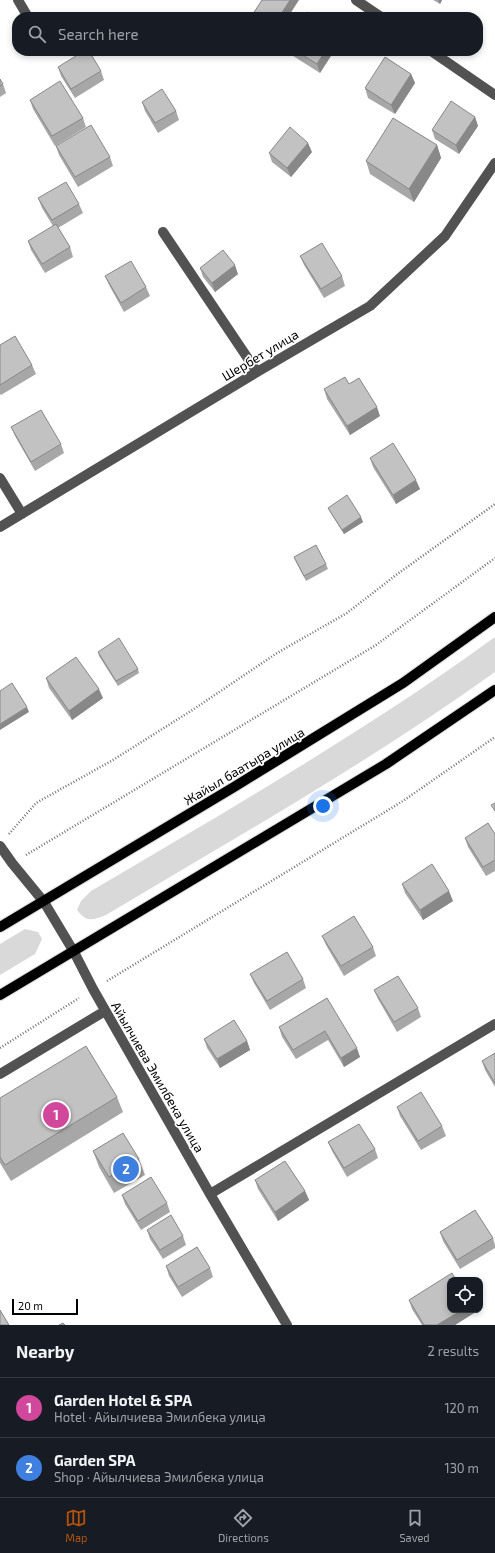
<!DOCTYPE html>
<meta charset="utf-8">
<style>
body{margin:0;font-family:"Exo 2",sans-serif;background:#242831;color:#f1f3f6}
.controls{position:absolute;right:12px;bottom:12px;display:grid;overflow:hidden;border-radius:8px;box-shadow:0 2px 6px #0003}
.controls button{width:36px;height:36px;display:grid;place-items:center;padding:0;border:0;border-bottom:1px solid #363941;background:#171b24;color:#f1f3f6;font:20px sans-serif}
.scale{position:absolute;left:12px;bottom:10px;width:66px;box-sizing:border-box;padding-left:4px;border:2px solid #000;border-top:0;font-size:11px;line-height:14px;white-space:nowrap;color:#000;-webkit-text-stroke:3px #fff;paint-order:stroke}
.you{position:absolute;left:323px;top:806px;width:14px;height:14px;margin:-10px;border:3px solid #fff;border-radius:50%;background:#1a73e8;box-shadow:0 0 0 6px #1a73e833}
.badge{display:grid;place-items:center;width:26px;height:26px;border-radius:50%;background:#b45309;color:#fff;font-size:13px;font-weight:700}
.pin{position:absolute;translate:-50% -50%;border:2px solid #fff;box-shadow:0 1px 4px #0006}
.list{margin:0;padding:0;list-style:none}
h2{display:flex;justify-content:space-between;align-items:center;height:52px;margin:0;padding:0 16px;font-size:17px}
h2 small{font-size:13px;font-weight:400;color:#9ea1a6}
.list li{display:grid;grid-template-columns:26px 1fr auto;gap:12px;align-items:center;box-sizing:border-box;height:60px;padding:0 16px;border-top:1px solid #363941}
.list b{display:block;font-size:15px;white-space:nowrap}
.list p{margin:0;font-size:13px;white-space:nowrap;color:#9ea1a6}
.list em{font-size:13px;font-style:normal;color:#9ea1a6}
.icon{flex:none;width:22px;height:22px;fill:none;stroke:currentColor;stroke-width:2;stroke-linecap:round;stroke-linejoin:round}
.map{position:relative;flex:none;width:495px;height:1325px;overflow:hidden}
.search{position:absolute;background:#171b24;box-shadow:0 2px 6px #0003;left:12px;right:12px;top:12px;height:44px;display:flex;align-items:center;gap:10px;box-sizing:border-box;padding:0 14px;border-radius:16px;color:#9ea1a6;font-size:15px}
.sheet{height:172px;background:#171b24}
nav{display:flex;justify-content:space-around;align-items:center;box-sizing:border-box;height:56px;border-top:1px solid #363941;background:#171b24;font-size:11px;color:#9ea1a6}
nav a{display:grid;justify-items:center;gap:2px}
nav .on{color:#b45309}
.map>svg:first-child{display:block}
.green{fill:#d9d9d9}
.lines{fill:none;stroke-linecap:round;stroke-linejoin:round}
.major-casing{stroke:#dbdbdb;stroke-width:12}
.path{stroke:#747474;stroke-width:2.5;stroke-dasharray:1 2;stroke-linecap:butt}
.minor{stroke:#525252;stroke-width:10}
.major{stroke:#000;stroke-width:10}
.wall{fill:#a7a7a7}
.shaded-wall{fill:#888}
.building{fill:#c2c2c2;stroke:#888}
.labels{text-anchor:middle;stroke-width:3.5;stroke-linejoin:round;paint-order:stroke}
.street-label{font-size:13px;fill:#000;stroke:#fff}
</style>
<div class="map">
<svg width="495" height="1325" viewBox="0 0 495 1325">
<rect width="100%" height="100%" fill="#fff"/>
<path class="green" d="M495,637v35c-124,89 -258,165 -389,243 -14,5 -19,8 -29,-5l4,-9 10,-10c137,-81 275,-160 404,-254z
M25,929l13,3 4,7 -7,15 -35,21v-31z"/>
<g class="lines">
<defs>
<path id="major" d="M0,927l234,-140 169,-104 92,-66
M0,995l386,-231 109,-74"/>
</defs>
<use href="#major" class="major-casing"/>
<path class="path" d="M9,834l27,-31 77,-43 81,-51 83,-56 70,-40 49,-38 99,-71
M26,855l350,-210 119,-87
M107,981l296,-180 92,-64
M0,1048l79,-50"/>
<path class="minor" d="M18,0l10,17
M356,0l25,17
M431,51l64,44
M163,232l94,140
M0,478l22,36
M0,527l257,-155 113,-66 75,-70 50,-73
M0,846l12,17 32,39 30,50 19,37 117,205 77,131
M0,1074l105,-63
M210,1194l285,-170"/>
<use href="#major" class="major"/>
</g>
<path class="wall" d="M433,0h9l-2,4z
M289,51h45l-14,22 -30,-19z
M58,67l43,4 3,9 -29,18 -14,-22z
M411,74l4,9 -20,31 -27,-16 -3,-10z
M0,79l3,5 3,9 -6,4z
M30,100l53,18 3,9 -31,19 -22,-37z
M142,102l34,9 3,9 -21,13 -13,-22z
M475,117l3,9 -19,28 -24,-15 -3,-9z
M437,145l4,13 -27,44 -44,-28 -4,-13z
M56,146l54,11 3,9 -35,21 -19,-32z
M312,152l-21,25 -19,-15 -3,-9z
M38,198l41,6 4,9 -25,15 12,19 3,10 -28,16 -14,-23 -3,-9 25,-15 -11,-18z
M300,256l42,20 3,10 -21,12 -20,-33z
M200,268l38,6 -23,18 -12,-15z
M105,276l41,11 4,9 -26,16 -15,-27z
M0,345l32,20 4,9 -35,21 -1,-1z
M349,384l31,32 -30,19 -23,-36 -3,-10z
M11,427l50,17 3,9 -29,18 -20,-35z
M370,458l50,31 -24,15 -23,-37z
M328,508l35,14 -19,12 -14,-22z
M294,557l32,7 2,5 -22,12 -10,-19z
M98,652l40,17 1,4 -21,13 -19,-30z
M46,678l57,20 -31,22 -23,-32z
M495,834v37l-9,5 -18,-29 -3,-9z
M402,884l51,17 -30,19 -18,-27z
M322,936l51,11 3,9 -32,20 -18,-31z
M250,974l53,5 3,9 -36,22 -16,-27z
M374,990l44,18 3,9 -24,15 -19,-33z
M327,998l33,59 -16,10 -16,-27 -32,19 -14,-22 -3,-10z
M204,1039l43,2 3,9 -30,18 -13,-20z
M495,1053v34l-10,-17 -3,-9z
M117,1097l6,15 -112,69 -11,-18v-65z
M397,1107l45,19 4,10 -25,14 -21,-34z
M328,1142l47,7 3,9 -31,19 -15,-26z
M93,1151l46,8 6,16 -31,18 -15,-26z
M255,1180l50,11 4,9 -31,21 -20,-32z
M122,1195l45,8 3,9 -29,18 -16,-26z
M147,1230l36,6 3,9 -23,14 -13,-20z
M440,1232l53,6 2,7v3l-35,21 -17,-28z
M166,1266l44,2 3,9 -31,20 -13,-21z
M409,1300l65,13 -19,12h-33l-10,-16z"/>
<path class="shaded-wall" d="M290,0h9l-11,17h-9z
M438,0h4l-2,4z
M325,51h9l-14,22 -3,-9z
M411,74l4,9 -20,31 -4,-9z
M475,117l3,9 -19,28 -3,-9z
M308,143l4,9 -21,25 -4,-9z
M437,145l4,13 -27,44 -5,-13z
M235,265l3,9 -23,18 -3,-9z
M377,407l3,9 -30,19 -3,-9z
M416,480l4,9 -24,15 -3,-9z
M361,517l2,5 -19,12 -2,-4z
M99,689l4,9 -31,22 -3,-9z
M27,707l2,5 -29,18v-6z
M449,891l4,10 -30,19 -3,-10z
M247,1041l3,9 -30,18 -3,-9z
M357,1048l3,9 -16,10 -3,-9z
M305,1191l4,9 -31,21 -3,-9z
M462,1310h11l1,3 -19,12h-18z"/>
<path class="building" d="M262,0h28l-11,17h-28z
M307,12l8,5h-11z
M84,51h5l12,20 -30,18 -13,-22z
M296,51h29l-8,13z
M385,57l26,17 -20,31 -26,-17z
M0,79l3,5 -3,2z
M60,81l23,37 -31,18 -22,-36z
M162,89l14,22 -21,12 -13,-21z
M451,101l24,16 -19,28 -24,-15z
M393,118l44,27 -28,44 -43,-28z
M91,125l19,32 -35,20 -19,-31z
M290,127l18,16 -21,25 -18,-15z
M66,182l13,22 -27,16 -14,-22z
M56,224l14,23 -28,17 -14,-23z
M322,243l20,33 -21,13 -21,-33z
M223,250l12,15 -23,18 -12,-15z
M131,261l15,26 -25,16 -16,-27z
M15,336l17,29 -32,20v-40z
M345,377l4,7 10,-6 18,29 -30,19 -23,-37z
M41,410l20,34 -30,18 -20,-35z
M393,443l23,37 -23,15 -23,-37z
M347,495l14,22 -19,13 -14,-22z
M316,545l10,19 -22,12 -10,-19z
M119,638l19,31 -22,12 -18,-29z
M76,657l23,32 -30,22 -23,-33z
M12,683l15,24 -27,17v-33z
M495,803v8l-4,-6z
M488,823l7,11v26l-12,7 -18,-29z
M432,864l17,27 -29,19 -18,-26z
M354,916l19,31 -32,19 -19,-30z
M287,952l16,27 -36,22 -17,-27z
M398,976l20,32 -24,14 -20,-32z
M327,998l30,50 -16,10 -16,-27 -32,19 -14,-23z
M234,1020l13,21 -30,18 -13,-20z
M86,1046l31,51 -112,68 -5,-8v-59z
M495,1053v30l-13,-22z
M421,1092l21,34 -24,15 -21,-34z
M359,1124l16,25 -31,19 -16,-26z
M123,1133l16,26 -30,18 -16,-26z
M285,1161l20,30 -30,21 -20,-32z
M151,1177l16,26 -29,18 -16,-26z
M475,1210l18,28 -36,22 -17,-28z
M171,1215l12,21 -23,14 -13,-20z
M197,1247l13,21 -32,19 -12,-21z
M452,1273l4,7h-6v30h12l-25,15h-13l-15,-25z
M0,1310l9,15h-9z
M63,1323l2,2h-6z"/>
<g class="labels">
<g class="street-label">
<text transform="translate(260 355) rotate(-31)" y="5">Шербет улица</text>
<text transform="translate(244 766) rotate(-31)" y="5">Жайыл баатыра улица</text>
<text transform="translate(158 1077) rotate(60)" y="5">Айылчиева Эмилбека улица</text>
</g>
</g>
</svg>
<div class="controls">
<button><svg class="icon" aria-label="locate" viewBox="0 0 24 24"><circle cx="12" cy="12" r="6"/><path d="M12 2v4M12 18v4M2 12h4M18 12h4"/></svg></button>
</div>
<div class="scale">20 m</div>
<div class="you"></div>
<div class="pin badge" style="left:56px;top:1115px;background:#d1479c">1</div>
<div class="pin badge" style="left:126px;top:1169px;background:#3f7fe0">2</div>
<div class="search"><svg class="icon" aria-label="search" viewBox="0 0 24 24"><circle cx="10" cy="10" r="6"/><path d="M15 15l6 6"/></svg>Search here</div>
</div>
<section class="sheet">
<h2>Nearby<small>2 results</small></h2>
<ul class="list">
<li><span class="badge" style="background:#d1479c">1</span><div><b>Garden Hotel &amp; SPA</b><p>Hotel · Айылчиева Эмилбека улица</p></div><em>120 m</em></li>
<li><span class="badge" style="background:#3f7fe0">2</span><div><b>Garden SPA</b><p>Shop · Айылчиева Эмилбека улица</p></div><em>130 m</em></li>
</ul>
</section>
<nav>
<a class="on"><svg class="icon" aria-label="map" viewBox="0 0 24 24"><path d="M3 6l6-2 6 2 6-2v14l-6 2-6-2-6 2zM9 4v14M15 6v14"/></svg>Map</a>
<a><svg class="icon" aria-label="directions" viewBox="0 0 24 24"><path d="M12 3l9 9-9 9-9-9zM9 14v-3h6M13 9l2 2-2 2"/></svg>Directions</a>
<a><svg class="icon" aria-label="saved" viewBox="0 0 24 24"><path d="M7 4h10v16l-5-4-5 4z"/></svg>Saved</a>
</nav>
